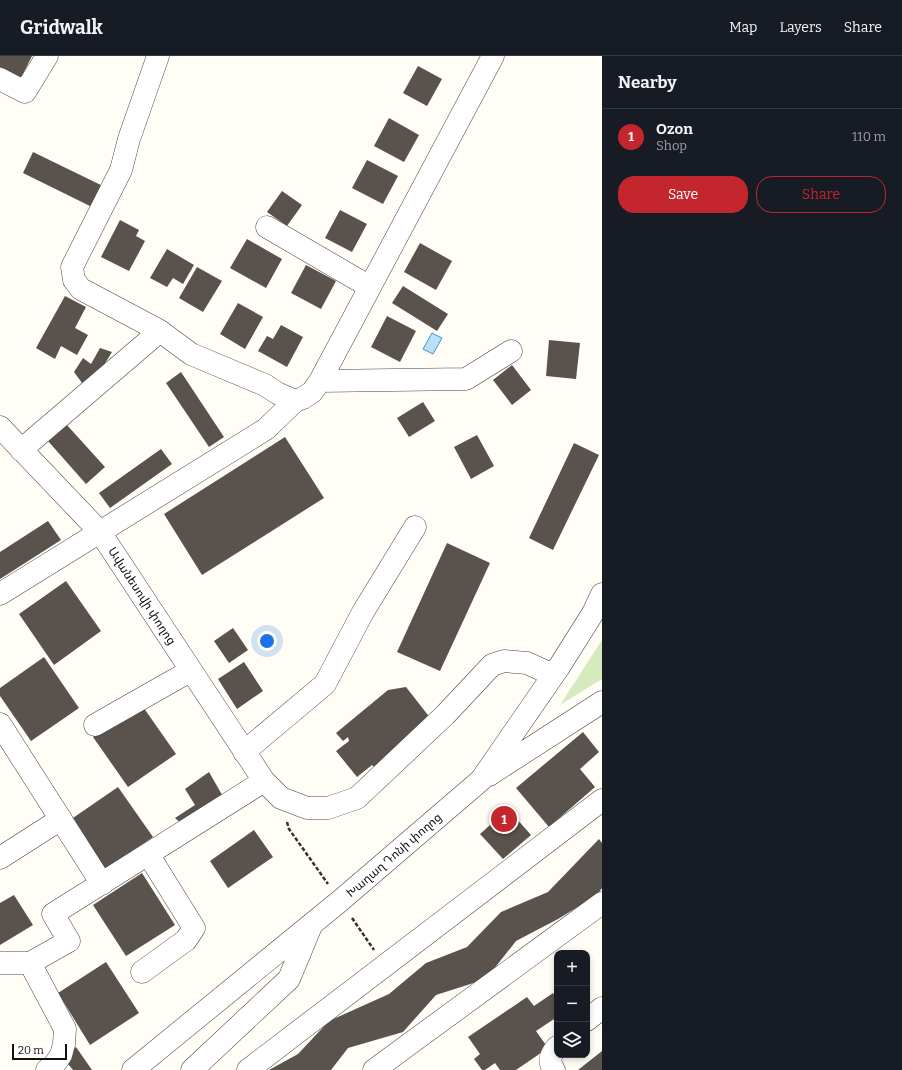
<!DOCTYPE html>
<meta charset="utf-8">
<style>
body{margin:0;font-family:Bitter,"Noto Sans Armenian",serif;background:#242831;color:#f1f3f6}
.controls{position:absolute;right:12px;bottom:12px;display:grid;overflow:hidden;border-radius:8px;box-shadow:0 2px 6px #0003}
.controls button{width:36px;height:36px;display:grid;place-items:center;padding:0;border:0;border-bottom:1px solid #363941;background:#171b24;color:#f1f3f6;font:20px sans-serif}
.scale{position:absolute;left:12px;bottom:10px;width:55px;box-sizing:border-box;padding-left:4px;border:2px solid #111;border-top:0;font-size:11px;line-height:14px;white-space:nowrap;color:#111;-webkit-text-stroke:3px #fff;paint-order:stroke}
.you{position:absolute;left:267px;top:585px;width:14px;height:14px;margin:-10px;border:3px solid #fff;border-radius:50%;background:#1a73e8;box-shadow:0 0 0 6px #1a73e833}
.badge{display:grid;place-items:center;width:26px;height:26px;border-radius:50%;background:#c4262e;color:#fff;font-size:13px;font-weight:700}
.pin{position:absolute;translate:-50% -50%;border:2px solid #fff;box-shadow:0 1px 4px #0006}
.list{margin:0;padding:0;list-style:none}
h2{display:flex;justify-content:space-between;align-items:center;height:52px;margin:0;padding:0 16px;font-size:17px}
h2 small{font-size:13px;font-weight:400;color:#9ea1a6}
.list li{display:grid;grid-template-columns:26px 1fr auto;gap:12px;align-items:center;box-sizing:border-box;height:56px;padding:0 16px;border-top:1px solid #363941}
.list b{display:block;font-size:15px;white-space:nowrap}
.list p{margin:0;font-size:13px;white-space:nowrap;color:#9ea1a6}
.list em{font-size:13px;font-style:normal;color:#9ea1a6}
.actions{display:flex;gap:8px;padding:12px 16px}
.actions a{flex:1;padding:9px 0;border:1px solid #c4262e;border-radius:16px;text-align:center;font-size:14px;color:#c4262e}
.actions .main{background:#c4262e;color:#fff}
.icon{flex:none;width:22px;height:22px;fill:none;stroke:currentColor;stroke-width:2;stroke-linecap:round;stroke-linejoin:round}
.map{position:relative;flex:none;width:602px;height:1014px;overflow:hidden}
header{display:flex;align-items:center;gap:24px;box-sizing:border-box;height:56px;padding:0 20px;background:#171b24;border-bottom:1px solid #363941}
header strong{font-size:19px}
nav{display:flex;gap:22px;margin-inline-start:auto;font-size:14px}
main{display:flex}
aside{flex:1;background:#171b24}
.map>svg:first-child{display:block}
.green{fill:#d5ebbd}
.water{fill:#b9e0f7;stroke:#3f96cf}
.building{fill:#5a524d}
.lines{fill:none;stroke-linecap:round;stroke-linejoin:round}
.minor-casing{stroke:#444;stroke-width:23}
.path{stroke:#333;stroke-width:2.5;stroke-dasharray:4 2;stroke-linecap:butt}
.minor{stroke:#fff;stroke-width:22}
.labels{text-anchor:middle;stroke-width:4;stroke-linejoin:round;paint-order:stroke}
.street-label{font-size:12px;fill:#111;stroke:#fff}
</style>
<header>
<strong>Gridwalk</strong>
<nav><a>Map</a><a>Layers</a><a>Share</a></nav>
</header>
<main>
<div class="map">
<svg width="602" height="1014" viewBox="0 0 602 1014">
<rect width="100%" height="100%" fill="#fffdf5"/>
<path class="green" d="M602,584v39l-42,26z"/>
<path class="water" d="M432,277l10,5 -9,16 -10,-5z"/>
<path class="building" d="M0,0h32l-11,22 -21,-11z
M418,10l24,13 -15,27 -24,-13z
M389,62l30,17 -15,27 -30,-16z
M33,96l74,36 -11,21 -73,-36z
M367,104l31,16 -15,28 -31,-16z
M282,135l20,14 -15,21 -20,-14z
M340,154l27,14 -15,28 -27,-14z
M120,164l19,10 -3,6 9,5 -16,30 -28,-14z
M247,183l35,20 -16,29 -36,-20z
M420,187l32,18 -16,29 -32,-18z
M167,193l27,16 -11,19 -10,-6 -6,9 -17,-9z
M306,209l30,16 -15,28 -30,-16z
M197,211l25,14 -19,31 -24,-14z
M403,230l45,28 -11,17 -45,-28z
M65,240l21,11 -11,21 13,7 -11,20 -16,-9 -6,13 -19,-11z
M238,247l25,14 -18,32 -25,-15z
M387,260l29,15 -16,31 -29,-15z
M281,269l22,12 -16,30 -29,-16 9,-15 6,3z
M549,284l31,3 -4,36 -30,-3z
M100,292l12,4 -24,39 -14,-19 9,-14 8,6z
M512,309l19,25 -19,15 -19,-25z
M181,316l43,65 -15,10 -43,-64z
M423,346l12,19 -26,16 -12,-19z
M66,368l39,43 -19,17 -38,-43z
M477,379l17,31 -23,13 -17,-32z
M285,381l39,61 -122,77 -38,-61z
M574,387l25,12 -46,95 -24,-12z
M161,393l11,15 -62,44 -11,-15z
M48,465l13,19 -61,39v-27z
M447,487l43,20 -50,108 -43,-19z
M66,525l35,50 -47,34 -35,-51z
M233,572l15,22 -19,13 -15,-22z
M44,601l35,51 -48,33 -31,-45v-8z
M244,606l19,29 -26,18 -19,-30z
M406,631l25,32 -56,49 -3,-3 -15,12 -21,-26 13,-10 -1,-4 -5,4 -7,-8 52,-43z
M141,648l35,50 -48,33 -35,-50z
M583,676l16,20 -19,17 15,18 -46,40 -33,-39z
M209,716l16,28 -42,25 -8,-7 20,-13 -10,-16z
M118,731l35,50 -48,33 -35,-50z
M508,753l23,26 -28,24 -23,-25z
M254,774l19,27 -45,31 -18,-27z
M599,783l3,4v45l-5,7 -39,24 -42,22 -30,38 -50,16 -33,37 -55,16 -17,22h-62l29,-16 31,-33 60,-27 37,-31 41,-16 34,-35 47,-20z
M142,817l33,52 -49,31 -33,-51z
M14,839l19,30 -33,20v-42z
M106,906l33,51 -49,32 -32,-52z
M553,937l4,7v17l-21,14 12,17 -32,22h-16l-5,-7 -10,7h-3l-8,-11 6,-5 -12,-17 59,-40 7,9z
M76,991l16,23h-19l-11,-13z
M602,995v19h-24z"/>
<g class="lines">
<defs>
<path id="minor" d="M158,0l-29,83 -8,31 -49,97 2,13 7,9 79,42
M0,23l25,13 22,-36
M267,171l103,60
M320,325l146,-2 45,-28
M0,371l100,105 164,249 17,17 26,10h21l29,-10 88,-83 47,-50 12,-4 23,2 26,12
M21,394l139,-119 31,23 74,31 12,8 18,8 8,-3 9,-6 8,-11 173,-325
M0,538l266,-165 29,-28
M0,668l102,160
M95,669l95,-54
M244,696l81,-68 38,-72 52,-85
M489,719l113,-73
M0,802l61,-39
M0,907h30l39,-22 -16,-27 211,-133
M30,907l35,66 -1,15 -3,11 -7,10 -7,5
M142,916l44,-32 8,-12 -46,-74
M587,964l15,-12
M133,1014l207,-169 141,-121 78,-113 34,-54 9,-19
M192,1014l97,-91 22,-53
M248,1014l354,-270
M374,1014l228,-167
M554,1014c-6,-9 -4,-15 3,-23"/>
</defs>
<use href="#minor" class="minor-casing"/>
<path class="path" d="M287,766l2,7 39,55
M352,862l22,32"/>
<use href="#minor" class="minor"/>
</g>
<g class="labels">
<g class="street-label">
<text transform="translate(142 540) rotate(57)" y="4">Ավանեսովի փողոց</text>
<text transform="translate(394 799) rotate(-41)" y="4">Խաղաղ Դոնի փողոց</text>
</g>
</g>
</svg>
<div class="controls">
<button>+</button>
<button>−</button>
<button><svg class="icon" aria-label="layers" viewBox="0 0 24 24"><path d="M12 4l9 5-9 5-9-5zM3 14l9 5 9-5"/></svg></button>
</div>
<div class="scale">20 m</div>
<div class="you"></div>
<div class="pin badge" style="left:504px;top:763px">1</div>
</div>
<aside>
<h2>Nearby<small></small></h2>
<ul class="list">
<li><span class="badge">1</span><div><b>Ozon</b><p>Shop</p></div><em>110 m</em></li>
</ul>
<div class="actions"><a class="main">Save</a><a>Share</a></div>
</aside>
</main>
